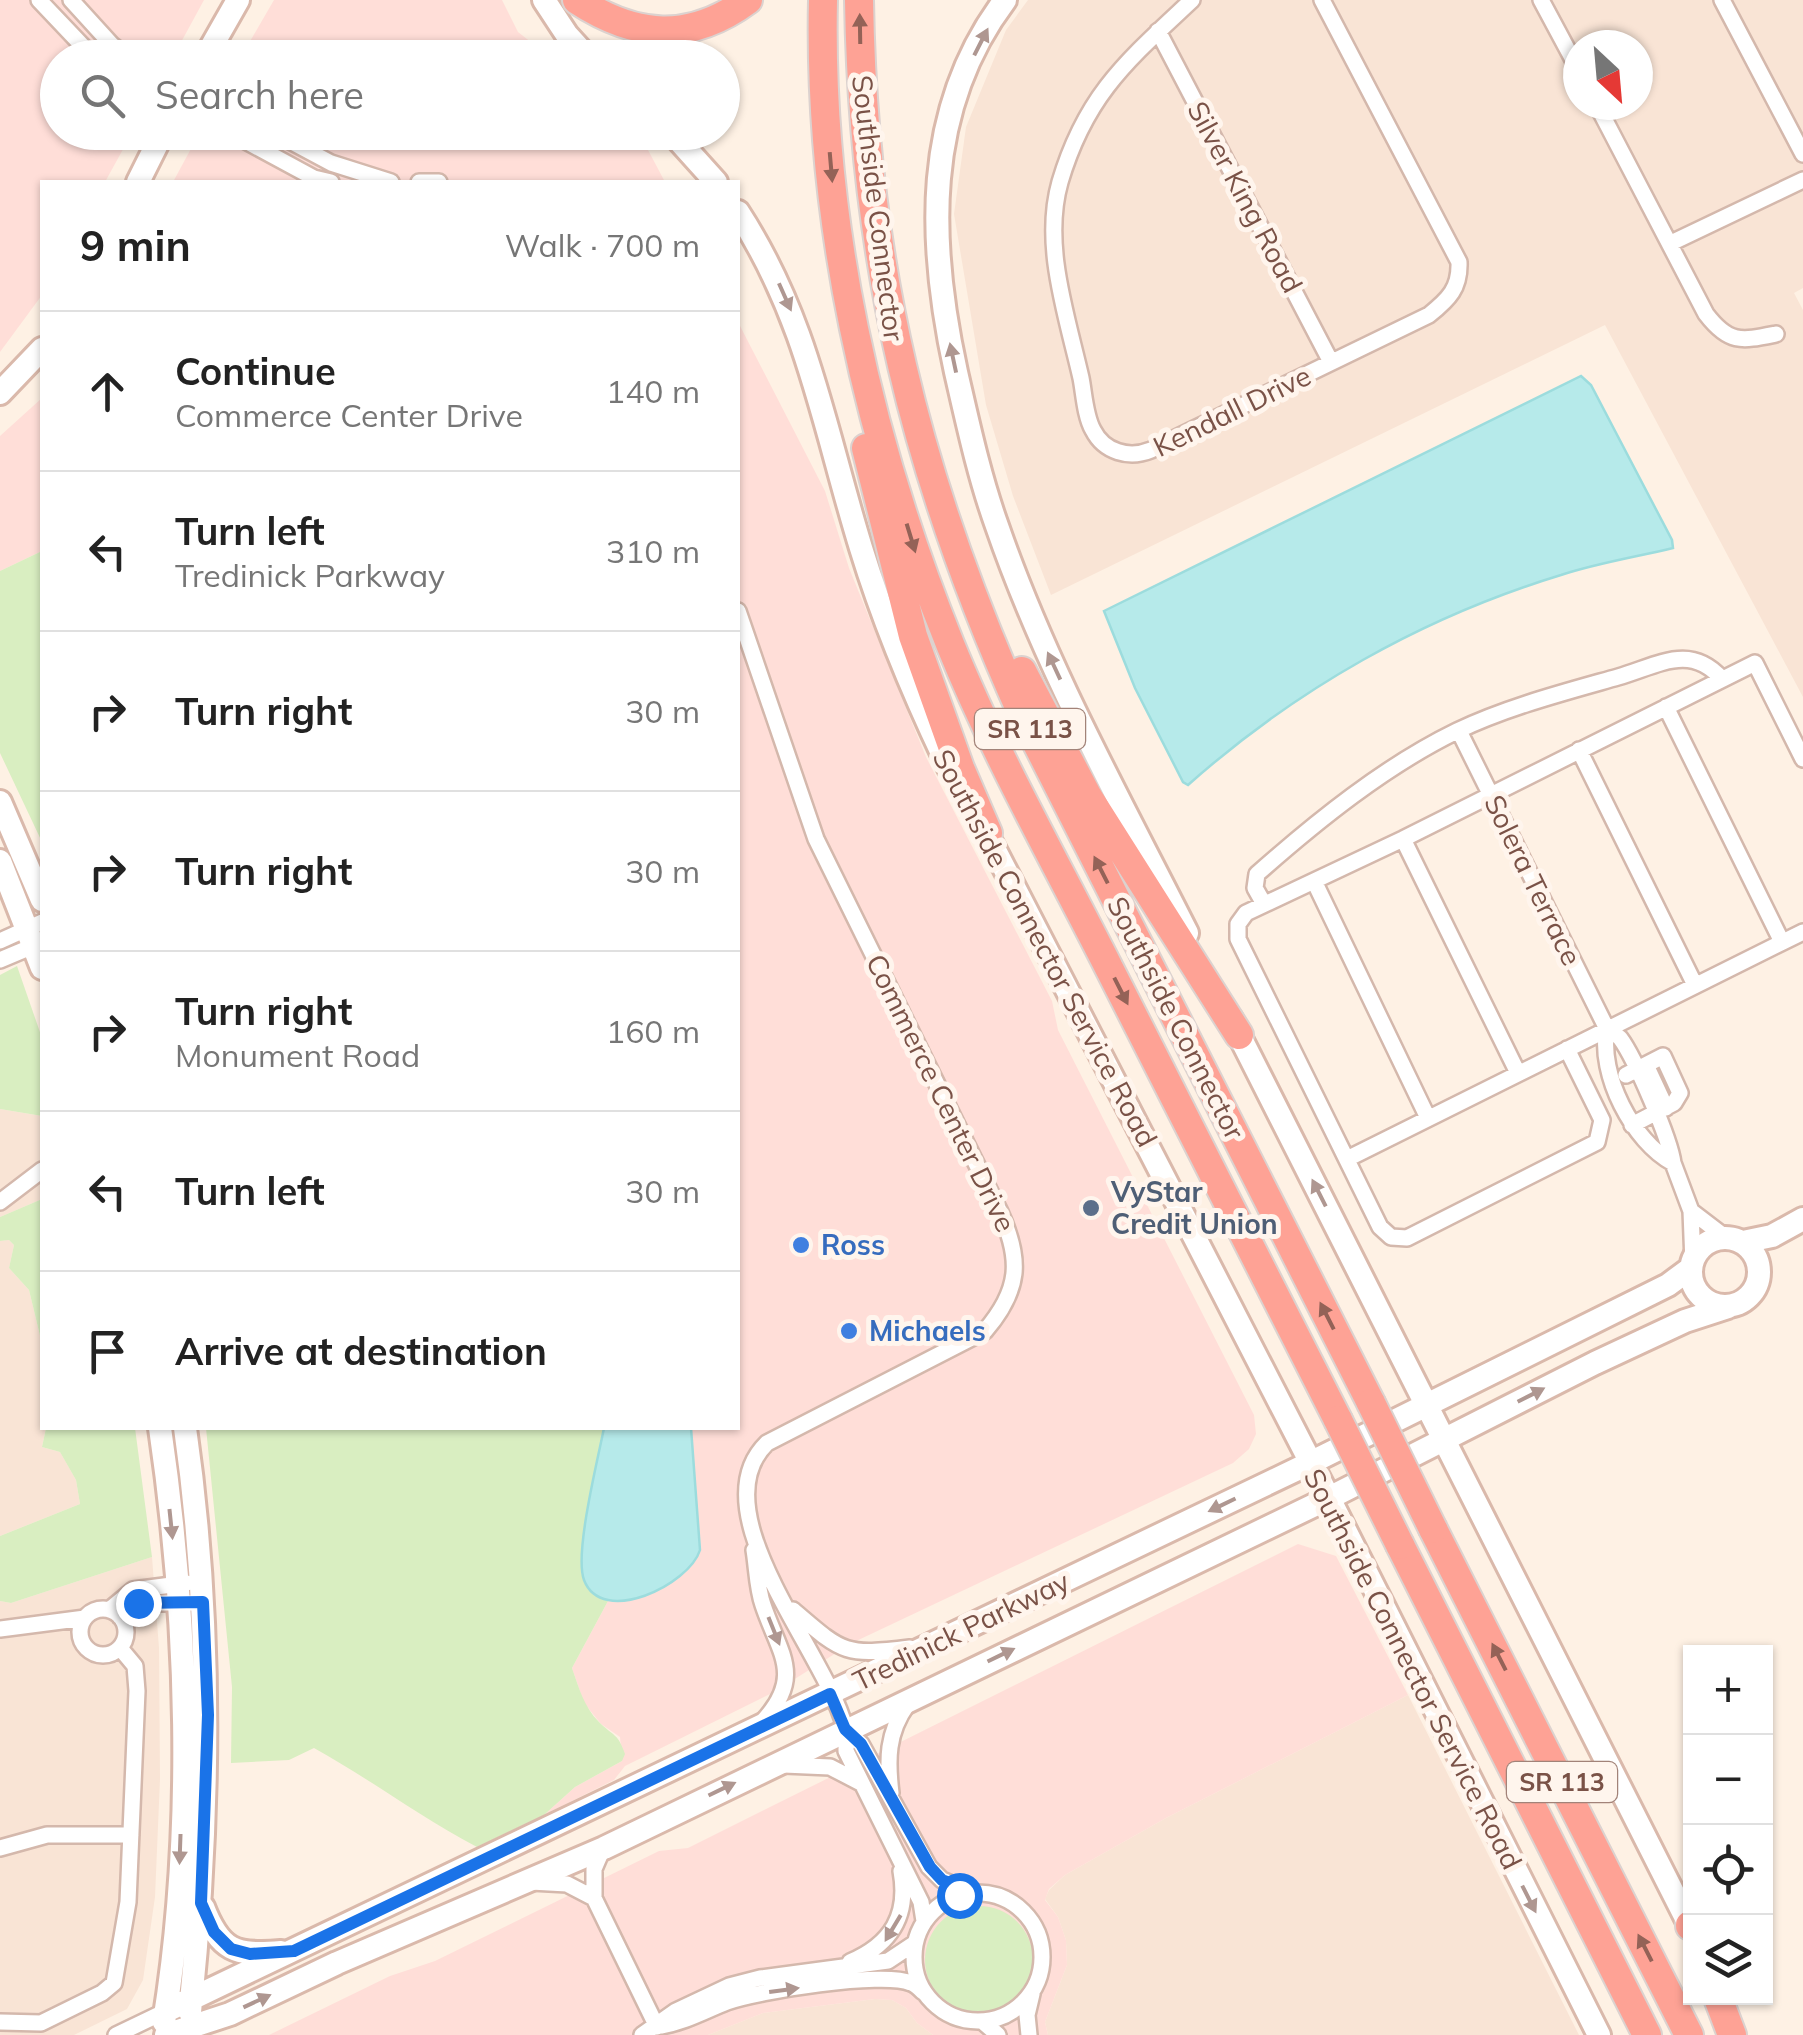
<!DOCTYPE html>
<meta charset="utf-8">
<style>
body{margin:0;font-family:Mulish,sans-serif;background:#f6f6f6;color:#222}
.controls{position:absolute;right:30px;bottom:30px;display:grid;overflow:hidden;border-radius:0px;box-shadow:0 2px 8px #0004}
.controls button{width:90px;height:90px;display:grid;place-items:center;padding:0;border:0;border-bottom:2px solid #e0e0e0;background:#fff;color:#222;font:50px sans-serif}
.compass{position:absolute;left:1563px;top:30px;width:90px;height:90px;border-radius:50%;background:#fff;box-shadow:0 2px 8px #0004;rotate:154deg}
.stop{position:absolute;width:30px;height:30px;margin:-22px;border:8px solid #1a73e8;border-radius:50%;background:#fff}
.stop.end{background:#1a73e8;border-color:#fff;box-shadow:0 2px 10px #0008}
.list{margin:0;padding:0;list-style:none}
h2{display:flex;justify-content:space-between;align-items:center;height:130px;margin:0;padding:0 40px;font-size:42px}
h2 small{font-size:32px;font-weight:400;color:#767676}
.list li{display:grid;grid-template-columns:65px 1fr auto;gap:30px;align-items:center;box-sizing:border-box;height:160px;padding:0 40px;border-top:2px solid #e0e0e0}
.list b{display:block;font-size:38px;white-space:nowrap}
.list p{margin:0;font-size:32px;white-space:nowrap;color:#767676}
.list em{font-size:32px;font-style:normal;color:#767676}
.icon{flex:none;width:55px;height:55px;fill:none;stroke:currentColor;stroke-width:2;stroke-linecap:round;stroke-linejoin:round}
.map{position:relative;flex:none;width:1803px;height:2035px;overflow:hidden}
.search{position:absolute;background:#fff;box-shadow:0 2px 8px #0004;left:40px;top:40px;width:700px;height:110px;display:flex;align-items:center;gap:25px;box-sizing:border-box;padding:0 35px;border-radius:55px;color:#767676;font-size:38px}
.panel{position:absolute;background:#fff;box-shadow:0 2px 8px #0004;left:40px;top:180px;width:700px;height:1250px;border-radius:0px}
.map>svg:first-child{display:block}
.residential{fill:#f9e4d5;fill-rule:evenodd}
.commercial{fill:#ffded8}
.green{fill:#d9eec1}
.water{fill:#b6eaea;stroke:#9cdcdd;stroke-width:2.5}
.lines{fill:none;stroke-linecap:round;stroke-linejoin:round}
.street-casing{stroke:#d4b8ac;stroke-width:20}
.secondary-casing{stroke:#dab9ab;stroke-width:28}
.highway-casing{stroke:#dcd2cf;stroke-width:32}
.street{stroke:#fff;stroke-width:15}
.secondary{stroke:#fff;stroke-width:22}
.highway{stroke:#fea295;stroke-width:28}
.highway-bridge-casing{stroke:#dcd2cf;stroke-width:32;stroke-linecap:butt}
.highway-bridge{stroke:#fea295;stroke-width:28}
.oneway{fill:#946257}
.oneway2{fill:#af9791}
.route{stroke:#1a73e8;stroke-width:12}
.service-dot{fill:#5c6f8a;stroke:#fff5ed;stroke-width:4}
.shop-dot{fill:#3f7fe0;stroke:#fff5ed;stroke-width:4}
.labels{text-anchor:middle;stroke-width:10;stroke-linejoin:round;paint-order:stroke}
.shield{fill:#fff5ed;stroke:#a28379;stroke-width:2.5}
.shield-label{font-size:25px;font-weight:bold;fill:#7a5247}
.street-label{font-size:28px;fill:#7a5247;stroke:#fff5ed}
.service-label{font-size:28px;font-weight:bold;fill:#4e5e75;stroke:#fff5ed;text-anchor:start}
.shop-label{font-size:28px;font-weight:bold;fill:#366cbe;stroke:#fff5ed;text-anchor:start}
</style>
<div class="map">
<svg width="1803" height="2035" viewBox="0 0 1803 2035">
<rect width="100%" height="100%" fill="#fef1e4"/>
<path class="residential" d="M1028,0h775v288l-9,5 9,17v387l-198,-372 -554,270 -38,-99 -27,-91 -32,-191 12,-87 40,-97zM1578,45h60v60h-60z
M0,1109l42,7v83l-42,18z
M9,1240l5,5 -5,23 20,22 13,54v84h4l-4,19 18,5 16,28 4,24 -80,32v-295z
M152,1557l7,91 1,131 -5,118 -12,83 -16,29 -53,26h-74v-434l11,2z
M1408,1695l171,340h-531l-3,-13 22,-57 -1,-25 -8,-23 -13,-18 4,-9 16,-15 101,-57z
M875,1999l17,1 14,8 11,15 16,12h-225l55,-22z"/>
<path class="commercial" d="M0,0h204l-31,57 -115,1v74l74,1 -27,49h-63v113l-42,57z
M274,0h228l16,32 32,25h-309z
M200,132l439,1 26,49h-492z
M738,322l87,169 24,77 77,189 126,244 6,29 196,385 2,19 -7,15 -16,14 -381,180 -78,49 -149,74 -11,14 -70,35 31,-28 47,-26 -2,-24 -19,-13 -17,-21 -12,-35 36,-67 25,-1 67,-50 -9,-122h47z
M42,398v153l-42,20v-135z
M1298,1544l38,12 72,139 -242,123 -101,57 -16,14 -4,11 13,17 8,23 1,25 -22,57 3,13h-115l-16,-12 -11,-15 -14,-8 -17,-1 -112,14 -55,22h-439l121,-59 45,-15 224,-110 29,-3z"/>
<path class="green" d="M42,551v291l-42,-89v-182z
M17,966l25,72v78l-42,-7v-134z
M42,1199v145l-13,-54 -20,-22 5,-23 -5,-5 -9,1v-24z
M46,1428h89l17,129 -141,46 -11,-2v-65l80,-32 -4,-24 -16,-28 -18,-5z
M206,1428h398c-6,32 -28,119 -22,147 3,15 13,21 26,26l-36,67c7,20 12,39 27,54 14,14 19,11 26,32l-3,7 -47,26 -31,28 -67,32c-57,-30 -107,-68 -163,-99l-25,12 -58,3 1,-76z
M925 1960a54 54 0 1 1 108 0a54 54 0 1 1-108 0Z"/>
<path class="water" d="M1581,376l10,9 81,155 1,8c-37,9 -76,15 -112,27 -138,42 -265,114 -373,210l-5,-3 -48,-94 -31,-77z
M604,1428h87l9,122c-11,35 -98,77 -116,30 -10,-26 14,-121 20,-152z"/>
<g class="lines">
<defs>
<path id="street" d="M39,0l55,58
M71,0l41,45 17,13
M1192,0c-64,60 -106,94 -132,182 -18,63 7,134 21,196 3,15 4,38 12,52 11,22 36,29 58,20l278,-135c20,-16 31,-27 30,-53l-137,-262
M1541,0l37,69
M1722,0l81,154
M1158,31l173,331
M1597,105l109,209c23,30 35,27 70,20
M229,132l85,46 17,4
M273,132l58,31 60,19
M419,182h20
M1671,243l132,-63
M738,611l78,228 184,373c22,48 20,78 -15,119l-218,112c-70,68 60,210 78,285 2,7 1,16 1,23l75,151 3,19
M1666,707l116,235
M1459,731l148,298
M1579,750l116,235
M1403,839l115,234
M1314,881l114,237
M1264,904l-9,-16 2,-14c60,-53 128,-108 200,-143 50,-24 108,-39 161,-54 41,-12 72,-34 104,2
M0,941l42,-19
M0,960l38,-16
M1607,1029c2,1 11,7 13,9 15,20 50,101 53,125 -40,-21 -75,-89 -66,-134z
M1567,1049l35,71 -5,22 -190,96 -16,-1 -11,-10 -142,-288v-15l8,-11 157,-74 352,-176 48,96
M1646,1065l20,43
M1626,1075l37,-19 17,37 -6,10 -42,22
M1347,1159l456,-227
M1673,1163l18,48 2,52
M0,1202l42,-32
M1691,1211l34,26
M754,1550c3,18 3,38 9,55 16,48 41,70 1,115
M80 1632a23 23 0 1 1 46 0a23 23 0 1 1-46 0Z
M109,1610l24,-20 54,-7
M793,1610c50,43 51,46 117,38
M120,1617l18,-14h65
M0,1629l85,-11
M845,1729l16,15 68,123 13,13 27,11
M784,1765l46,2 31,16
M891,1793c-4,-33 -4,-60 16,-88
M0,1848l47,-13h84
M603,1848l-9,21v29l63,129
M531,1882l36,2 27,14
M914 1957a64 64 0 1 1 128 0a64 64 0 1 1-128 0Z
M850,1962c42,-18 59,-47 51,-91
M982,2021l16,14
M0,2022l41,1 61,-30 12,-10 14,-81 9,-211 -2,-25 -15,-18
M661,2026c24,-4 43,-15 66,-24 30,-11 156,-31 184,-19 3,1 9,6 12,9
M116,2035l50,-24
M642,2035l34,-24 53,-25 31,-8 128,-17 27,-18
M1029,2035l-2,-20 5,-21"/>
<path id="secondary" d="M544,0l23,35 21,23
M1005,0c-83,110 -77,244 -49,372 12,52 23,104 41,154 49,142 123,274 190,407
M205,58l33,-58
M671,132l45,50
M138,182l25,-50
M738,212c70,108 86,216 123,336 23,75 54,149 88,220
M0,393l42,-44
M0,802l42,98
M980,821l349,677 270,537
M0,861l42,107
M1231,1019l459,907
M1691 1272a34 34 0 1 1 68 0a34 34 0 1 1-68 0Z
M1743,1242l29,-6 31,-17
M160,1428c28,191 35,402 4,594
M185,1428c28,194 25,389 5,584
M203,1907c17,44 32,49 78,45
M166,2011l1144,-548 358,-178 23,-17
M166,2035l64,-21 107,-51 267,-115 725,-350 266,-135 90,-42 43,-14"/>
<path id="highway" d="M577,0c58,38 113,43 171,0
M823,0c-5,219 45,441 127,644 45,111 105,217 159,324 76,151 152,302 229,452
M859,0c4,262 57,478 164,716l348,687
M866,448l47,188 47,132 28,65
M1022,671l65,124 152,240
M1433,1529l256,506
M1400,1545l247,490
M1690,1925v1
M1718,1998l14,37"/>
</defs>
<use href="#street" class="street-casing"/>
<use href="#secondary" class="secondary-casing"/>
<use href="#highway" class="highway-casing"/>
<use href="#street" class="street"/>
<use href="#secondary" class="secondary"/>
<use href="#highway" class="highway"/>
<defs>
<path id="highway-bridge" d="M1371,1403l62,126
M1338,1420l62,125"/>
</defs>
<use href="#highway-bridge" class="highway-bridge-casing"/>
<use href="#highway-bridge" class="highway-bridge"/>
</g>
<defs><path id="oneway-solid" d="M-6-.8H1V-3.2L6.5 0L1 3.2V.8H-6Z" transform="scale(2.5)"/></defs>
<g class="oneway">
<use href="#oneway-solid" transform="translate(860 29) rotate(-91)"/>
<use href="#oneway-solid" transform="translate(831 167) rotate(85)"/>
<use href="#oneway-solid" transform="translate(911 538) rotate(73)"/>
<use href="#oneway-solid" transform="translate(1101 870) rotate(-117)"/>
<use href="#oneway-solid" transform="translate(1121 991) rotate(63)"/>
<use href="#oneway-solid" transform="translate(1327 1316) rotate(-117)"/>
<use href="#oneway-solid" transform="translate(1499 1657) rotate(-117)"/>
<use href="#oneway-solid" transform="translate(1645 1948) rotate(-117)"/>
</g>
<g class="oneway2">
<use href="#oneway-solid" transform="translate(981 42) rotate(-63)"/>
<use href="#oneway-solid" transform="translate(785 297) rotate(66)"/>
<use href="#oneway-solid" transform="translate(953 358) rotate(-102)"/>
<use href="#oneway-solid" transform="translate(1054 666) rotate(-115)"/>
<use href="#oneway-solid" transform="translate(1319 1193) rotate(-117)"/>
<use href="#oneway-solid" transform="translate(1531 1395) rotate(-27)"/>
<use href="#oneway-solid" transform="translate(1222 1505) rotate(154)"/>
<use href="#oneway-solid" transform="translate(171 1524) rotate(84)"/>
<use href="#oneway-solid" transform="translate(774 1631) rotate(68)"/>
<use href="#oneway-solid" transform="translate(1001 1655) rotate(-26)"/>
<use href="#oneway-solid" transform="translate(722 1789) rotate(-26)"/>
<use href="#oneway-solid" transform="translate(180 1849) rotate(92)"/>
<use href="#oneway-solid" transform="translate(1529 1899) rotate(63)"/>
<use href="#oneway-solid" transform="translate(893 1928) rotate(121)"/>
<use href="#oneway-solid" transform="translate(784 1990) rotate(-8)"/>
<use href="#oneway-solid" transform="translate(257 2001) rotate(-25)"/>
</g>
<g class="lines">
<path class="route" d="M138,1603l65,-1 5,113 -7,188 13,29 17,17 19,5 44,-3 536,-257 15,35 16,15 69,123 12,13 31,12 -14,3"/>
</g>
<circle class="service-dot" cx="1091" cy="1208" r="10"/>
<g class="shop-dot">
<circle cx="801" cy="1245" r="10"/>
<circle cx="849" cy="1331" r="10"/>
</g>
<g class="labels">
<g class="shield">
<rect x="975" y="709" width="110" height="40" rx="8"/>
<rect x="1507" y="1762" width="110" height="40" rx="8"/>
</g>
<g class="shield-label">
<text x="1030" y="738">SR 113</text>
<text x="1562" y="1791">SR 113</text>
</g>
<g class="street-label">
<text transform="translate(1245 197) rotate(62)" y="10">Silver King Road</text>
<text transform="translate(878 208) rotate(83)" y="10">Southside Connector</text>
<text transform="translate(1232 411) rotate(-26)" y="10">Kendall Drive</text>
<text transform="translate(1533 880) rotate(64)" y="10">Solera Terrace</text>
<text transform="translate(1045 948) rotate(62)" y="10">Southside Connector Service Road</text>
<text transform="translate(1176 1018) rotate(63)" y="10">Southside Connector</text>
<text transform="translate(941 1093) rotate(64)" y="10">Commerce Center Drive</text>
<text transform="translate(961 1631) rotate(-26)" y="10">Tredinick Parkway</text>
<text transform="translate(1413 1669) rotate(63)" y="10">Southside Connector Service Road</text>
</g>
<g class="service-label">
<text x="1111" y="1202">VyStar<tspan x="1111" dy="32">Credit Union</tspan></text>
</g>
<g class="shop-label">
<text x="821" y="1255">Ross</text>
<text x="869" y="1341">Michaels</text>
</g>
</g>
</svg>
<div class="controls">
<button>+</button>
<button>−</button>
<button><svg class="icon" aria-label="locate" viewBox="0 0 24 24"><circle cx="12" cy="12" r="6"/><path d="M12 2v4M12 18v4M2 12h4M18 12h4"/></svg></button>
<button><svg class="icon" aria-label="layers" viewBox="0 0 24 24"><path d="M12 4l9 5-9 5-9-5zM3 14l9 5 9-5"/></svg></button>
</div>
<svg class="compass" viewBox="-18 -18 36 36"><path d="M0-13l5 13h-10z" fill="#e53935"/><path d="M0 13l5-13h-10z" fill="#767676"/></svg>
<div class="stop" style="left:959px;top:1895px"></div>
<div class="stop end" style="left:138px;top:1603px"></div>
<div class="search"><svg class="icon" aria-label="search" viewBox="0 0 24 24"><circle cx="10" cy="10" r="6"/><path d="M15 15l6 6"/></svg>Search here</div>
<section class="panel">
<h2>9 min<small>Walk · 700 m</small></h2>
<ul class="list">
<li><svg class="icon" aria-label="ahead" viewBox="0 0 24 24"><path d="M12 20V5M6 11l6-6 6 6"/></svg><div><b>Continue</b><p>Commerce Center Drive</p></div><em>140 m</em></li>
<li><svg class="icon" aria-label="left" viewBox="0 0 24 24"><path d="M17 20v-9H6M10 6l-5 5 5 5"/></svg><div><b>Turn left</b><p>Tredinick Parkway</p></div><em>310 m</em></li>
<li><svg class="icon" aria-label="right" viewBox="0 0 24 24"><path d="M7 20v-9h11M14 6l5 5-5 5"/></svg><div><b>Turn right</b></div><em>30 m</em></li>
<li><svg class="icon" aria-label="right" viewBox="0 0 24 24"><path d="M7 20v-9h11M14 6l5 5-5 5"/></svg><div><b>Turn right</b></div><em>30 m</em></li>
<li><svg class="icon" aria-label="right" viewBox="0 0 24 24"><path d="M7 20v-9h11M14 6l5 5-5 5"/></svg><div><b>Turn right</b><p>Monument Road</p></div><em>160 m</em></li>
<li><svg class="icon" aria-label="left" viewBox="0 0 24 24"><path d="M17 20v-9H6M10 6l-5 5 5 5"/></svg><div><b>Turn left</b></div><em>30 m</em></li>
<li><svg class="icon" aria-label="arrive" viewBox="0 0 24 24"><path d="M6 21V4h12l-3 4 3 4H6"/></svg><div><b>Arrive at destination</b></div></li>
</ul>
</section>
</div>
